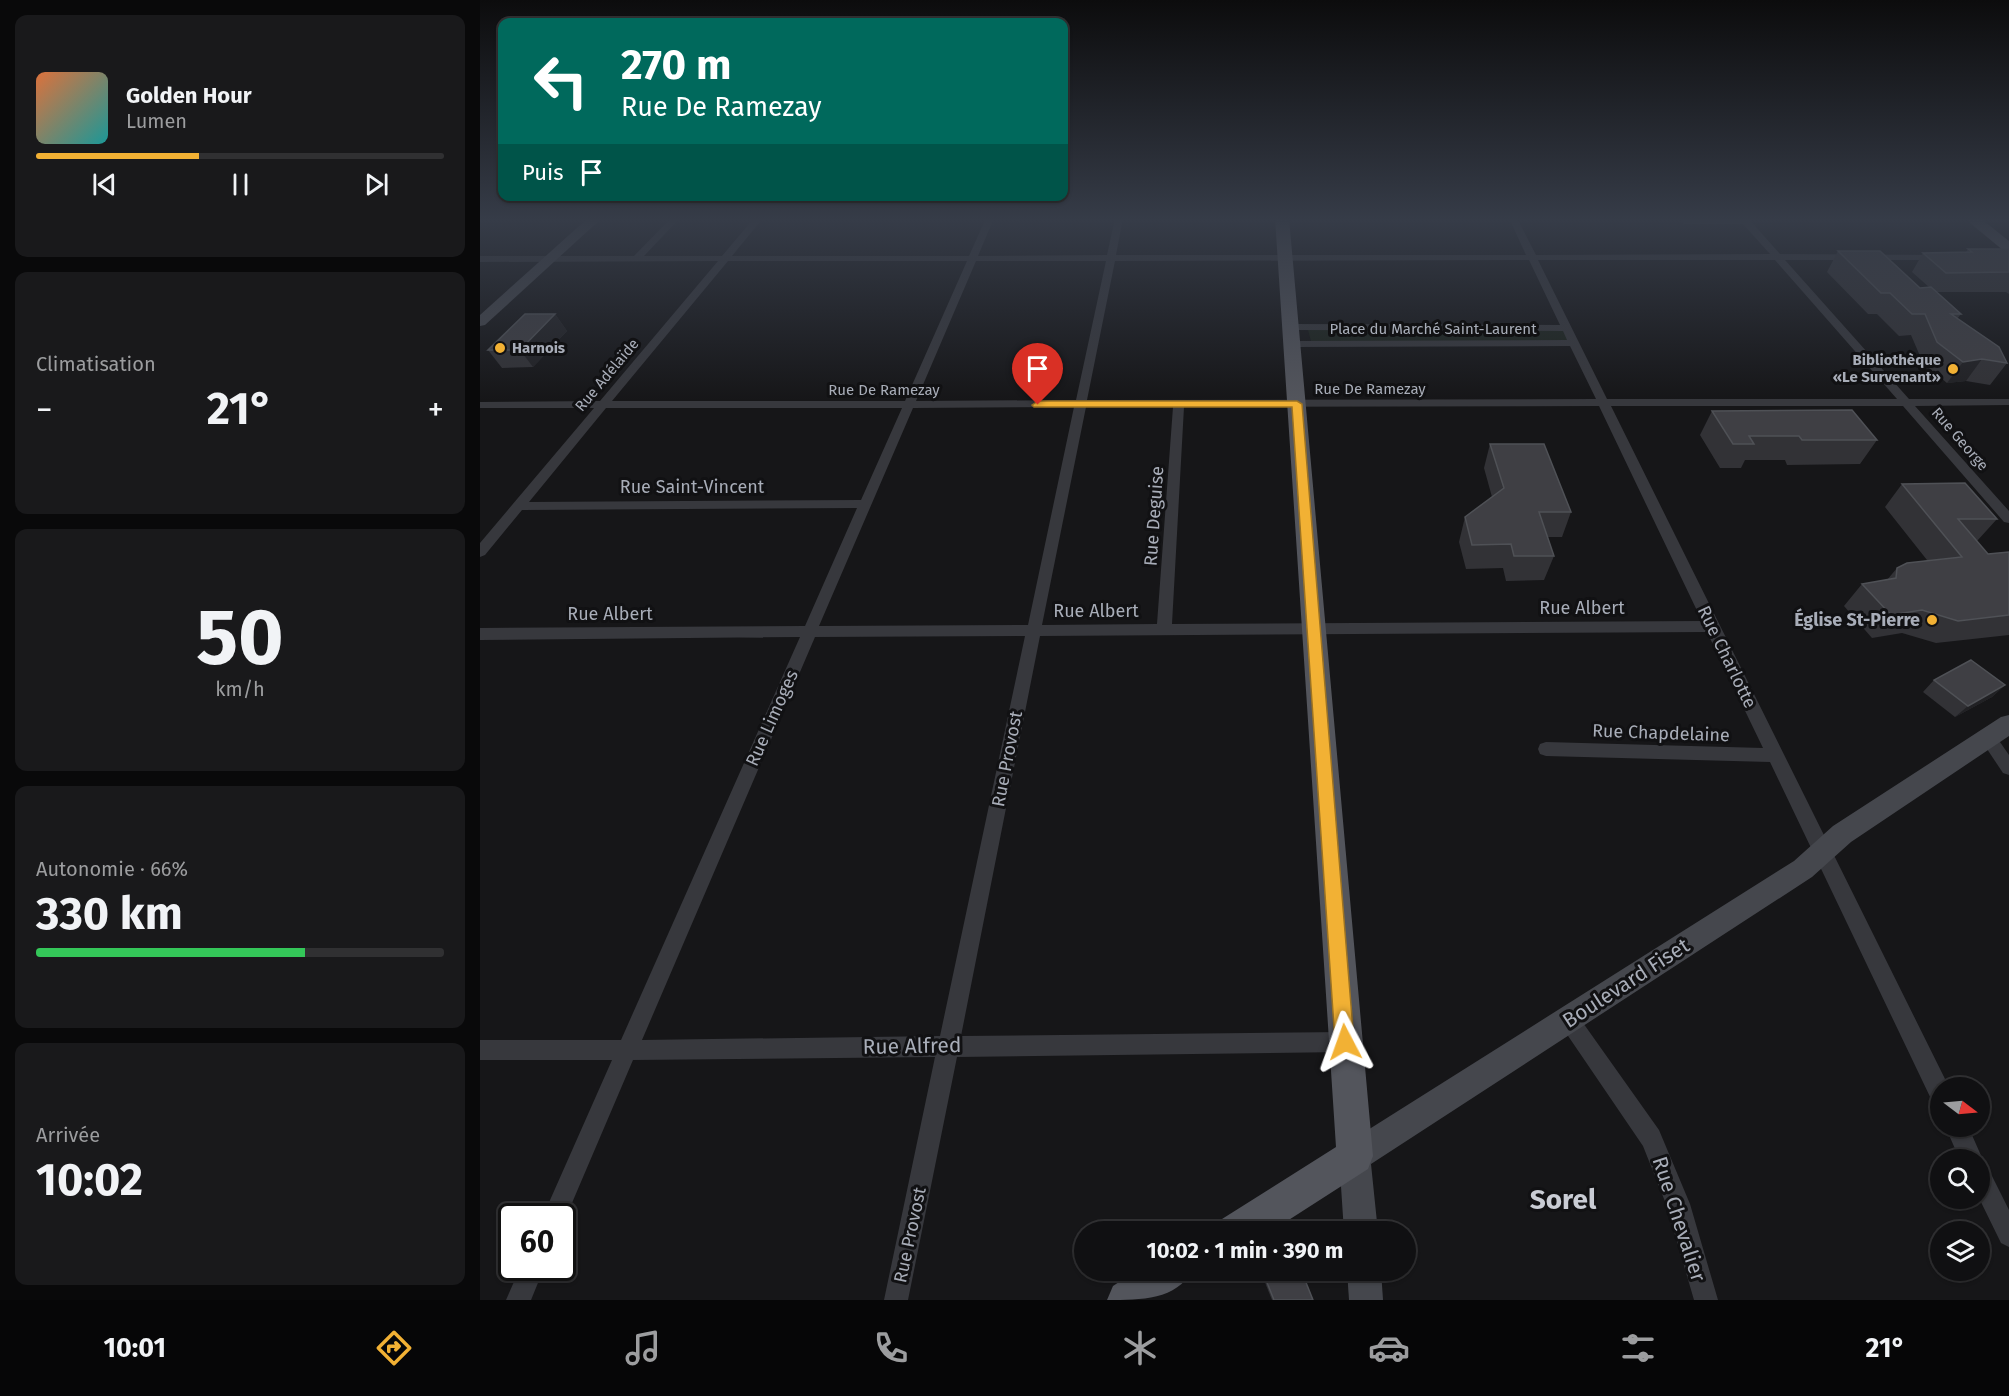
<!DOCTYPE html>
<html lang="fr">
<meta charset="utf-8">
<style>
body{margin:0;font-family:"Fira Sans",sans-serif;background:#19191b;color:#f1f3f6;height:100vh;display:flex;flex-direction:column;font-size:22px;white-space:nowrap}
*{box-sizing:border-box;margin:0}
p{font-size:20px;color:#9c9d9f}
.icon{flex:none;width:33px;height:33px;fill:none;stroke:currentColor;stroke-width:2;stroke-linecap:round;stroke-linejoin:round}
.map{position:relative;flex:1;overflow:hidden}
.sheet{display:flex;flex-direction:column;gap:15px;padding:15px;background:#09090a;width:480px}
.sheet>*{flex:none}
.banner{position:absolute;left:18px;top:18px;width:570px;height:183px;border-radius:12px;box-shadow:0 2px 4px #0004,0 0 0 2px #303032;background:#00695c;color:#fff;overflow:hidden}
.needle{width:39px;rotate:106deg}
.tools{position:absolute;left:1450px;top:1077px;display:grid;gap:12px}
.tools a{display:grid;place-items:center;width:60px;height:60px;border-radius:50%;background:#101012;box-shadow:0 2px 4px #0004,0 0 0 2px #303032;font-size:30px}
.speed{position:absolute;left:18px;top:1203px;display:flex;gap:12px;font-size:30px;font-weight:700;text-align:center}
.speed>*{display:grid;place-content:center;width:78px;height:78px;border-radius:50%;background:#101012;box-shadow:0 2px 4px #0004,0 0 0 2px #303032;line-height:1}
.speed .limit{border:3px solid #111;border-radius:9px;background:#fff;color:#111}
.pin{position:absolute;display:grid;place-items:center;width:51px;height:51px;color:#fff;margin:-62px -26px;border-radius:50% 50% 50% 0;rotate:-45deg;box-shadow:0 0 6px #0007}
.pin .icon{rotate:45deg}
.me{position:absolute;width:66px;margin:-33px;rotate:356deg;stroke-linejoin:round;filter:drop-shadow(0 0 4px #0008)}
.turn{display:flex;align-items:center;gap:21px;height:126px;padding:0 24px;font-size:27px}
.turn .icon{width:78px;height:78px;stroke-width:2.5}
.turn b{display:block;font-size:42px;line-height:51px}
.then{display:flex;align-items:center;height:57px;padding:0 24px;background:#0003;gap:12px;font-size:22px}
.big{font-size:45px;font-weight:700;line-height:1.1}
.sheet .tile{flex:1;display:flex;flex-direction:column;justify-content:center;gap:9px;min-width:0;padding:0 21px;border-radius:12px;background:#19191b}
.sheet .dial{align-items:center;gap:0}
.dial b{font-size:78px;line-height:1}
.song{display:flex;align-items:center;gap:18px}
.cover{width:72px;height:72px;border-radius:9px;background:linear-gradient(135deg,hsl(20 70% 55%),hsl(180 70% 35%))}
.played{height:6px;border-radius:3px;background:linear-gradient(90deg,#f2b134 40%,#303032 40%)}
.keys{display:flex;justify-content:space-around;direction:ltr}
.heat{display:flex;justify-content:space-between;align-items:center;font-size:33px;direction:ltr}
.charge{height:9px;border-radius:4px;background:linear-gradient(90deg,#34c759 66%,#303032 0)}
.trip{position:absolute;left:594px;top:1221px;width:342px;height:60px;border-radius:30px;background:#101012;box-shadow:0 2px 4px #0004,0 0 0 2px #303032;font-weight:700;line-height:60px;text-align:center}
.tab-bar{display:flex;height:96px;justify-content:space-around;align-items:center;background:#060607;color:#9c9d9f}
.tab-bar .icon{width:42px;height:42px}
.tab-bar .active{color:#f2b134}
.tab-bar b{font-size:27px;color:#f1f3f6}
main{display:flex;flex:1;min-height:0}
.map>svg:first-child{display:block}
</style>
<main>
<section class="sheet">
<div class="tile">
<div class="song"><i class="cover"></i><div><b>Golden Hour</b><p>Lumen</p></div></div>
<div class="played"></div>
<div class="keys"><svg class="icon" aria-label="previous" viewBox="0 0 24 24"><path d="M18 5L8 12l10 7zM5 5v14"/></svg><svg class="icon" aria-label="pause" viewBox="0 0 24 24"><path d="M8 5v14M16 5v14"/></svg><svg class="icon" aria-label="next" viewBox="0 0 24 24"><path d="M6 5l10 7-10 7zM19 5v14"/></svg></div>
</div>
<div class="tile"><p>Climatisation</p>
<div class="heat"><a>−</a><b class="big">21°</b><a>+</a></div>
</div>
<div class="tile dial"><b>50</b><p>km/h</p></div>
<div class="tile"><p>Autonomie · 66%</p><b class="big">330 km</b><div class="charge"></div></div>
<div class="tile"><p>Arrivée</p><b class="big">10:02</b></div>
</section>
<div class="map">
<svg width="1529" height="1300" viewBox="0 0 1529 1300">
<rect width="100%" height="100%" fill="#161618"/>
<path fill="#1c231d" d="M1089 325 1097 341H831L828 330Z"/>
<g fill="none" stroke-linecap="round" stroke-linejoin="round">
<g fill="#37383d" fill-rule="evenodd">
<path d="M191 218H200L164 256H242L274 218H283L252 256H489L506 218H514L498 256 627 255 635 218H643L636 255H1046L1029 218H1037L1056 255 1290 254 1263 224H1204L1200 221 1204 218H1268L1300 254 1464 255V259L1461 260H1305L1429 399H1529V405L1435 406 1529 511V523L1524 522 1423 406H1131L1469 1087 1461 1088V1106L1453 1103 1290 762 1066 756 1060 754 1058 749 1060 744 1066 742 1283 748 1227 632 560 636 481 1036 865 1032 872 1035 875 1042 872 1049 865 1052 477 1057 428 1300H404L455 1057 153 1060 83 1224 82 1216H63L132 1060H0V1040H141L320 637 0 640V628L325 626 377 508 42 510 5 555 0 557V543L114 408H0V402L120 401 238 261 0 262V256H154ZM1049 260 1080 325 811 324 806 327 811 330 1083 331 1087 340 813 341 808 344 813 347 1090 346 1116 399 607 400 635 261ZM1058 260H1295L1417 399H1127ZM248 261H487L425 401H132ZM496 261H626L596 400 436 401ZM1119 406 1222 621 692 624 704 407ZM594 407 548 625 339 626 433 408ZM606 407H693L677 624 562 625ZM126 408H422L381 500 49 502ZM545 636 460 1036 162 1040 335 637Z"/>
<path d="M1507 730 1513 732 1529 755V775L1523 773 1499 737 1501 732Z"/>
<path d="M1089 1010 1096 1013 1179 1130 1210 1204 1238 1300H1214L1186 1204 1163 1146 1082 1027 1079 1020 1082 1013Z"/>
<path d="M1465 1126H1488L1503 1160 1501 1165 1508 1168 1529 1210V1247L1521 1243 1499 1198 1500 1160H1480Z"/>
<path d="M40 1268H64L51 1300H26Z"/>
</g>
<g fill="#45474d" fill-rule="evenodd">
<path d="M108 218H122L5 325 0 326V315Z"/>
<path d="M1529 715V736L1371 842 1332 877 891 1164 898 1232H864L859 1156 864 1145 1314 861 1353 826 1521 717Z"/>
<path d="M867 1270H901L903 1300H869Z"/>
</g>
<g fill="#53555c" fill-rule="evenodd">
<path d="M795 218H809L893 1156 888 1169 790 1232H736L742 1219 856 1147Z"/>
<path d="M1484 218H1500L1529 241V252L1524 251Z"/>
<path d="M657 1270H712C697 1300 661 1300 627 1300L633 1286Z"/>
</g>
</g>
<g fill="#323236">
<path d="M1488 249H1529V294L1526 292H1456L1481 314 1477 319 1527 363 1510 385 1486 381 1467 383 1443 363 1431 335 1419 336 1397 314H1388L1347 272 1358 251 1440 288 1449 287 1432 272 1443 253 1486 252Z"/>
<path d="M75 314 87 331 53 367 22 368 8 350Z"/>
<path d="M1232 411 1397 440 1380 464 1307 465 1305 460H1265L1261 468H1240L1220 435Z"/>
<path d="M1010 444 1091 512 1082 537H1067L1074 556 1064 580 1026 581 1023 568 986 569 979 542 985 517 1012 497 1004 468Z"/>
<path d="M1422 484 1517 519 1497 541 1508 554 1529 552V635L1456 643 1422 633 1392 638 1364 606 1382 584 1407 580 1417 568 1447 560 1405 507Z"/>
<path d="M1454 680 1525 685 1512 697 1475 717 1443 692Z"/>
<path d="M780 1270H821L833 1300H792Z"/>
</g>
<g fill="#212124">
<path d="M75 314 87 331 53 367 40 350Z"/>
<path d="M1502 359 1486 381 1467 383 1483 362Z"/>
<path d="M1525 685 1512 697 1475 717 1488 706Z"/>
</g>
<g fill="#3f3f44" stroke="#4f5156" stroke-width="1.5">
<path d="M1488 249H1529V272L1466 273 1443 253 1492 252Z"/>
<path d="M1358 251H1400L1440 288 1451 287 1481 314H1471L1519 347 1527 363 1502 359 1483 362 1457 342 1445 314H1432L1410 293H1401Z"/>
<path d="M45 314H75L40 350H8Z"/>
<path d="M1372 410 1397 440H1322L1319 436H1269L1274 444H1253L1232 411Z"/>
<path d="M1010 444H1064L1091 512H1059L1074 556H1034L1031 544 992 545 985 517 1024 488Z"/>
<path d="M1485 483 1517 519H1478L1508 554 1529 552V615L1478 621 1442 610 1411 615 1382 584 1416 578 1417 568 1427 563 1482 557 1422 484Z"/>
<path d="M1491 660 1525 685 1488 706 1454 680Z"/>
<path d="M782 1270H821L833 1300H794Z"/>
</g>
<linearGradient id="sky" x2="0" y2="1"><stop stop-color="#0c0c0d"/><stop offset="0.55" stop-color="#363c48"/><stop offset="1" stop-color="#363c48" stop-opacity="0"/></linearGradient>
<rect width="1529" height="400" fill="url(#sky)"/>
<path fill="#f2b134" stroke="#9d7322" stroke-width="1.5" d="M558 401H817L822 404 874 1042 872 1049 865 1052 858 1049 855 1042 812 407H554L552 405Z"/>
<g fill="#f2b134" stroke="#111113" stroke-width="2">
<circle cx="20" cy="348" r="6"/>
<circle cx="1473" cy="369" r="6"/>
<circle cx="1452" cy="620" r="6"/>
</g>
<g text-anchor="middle" stroke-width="6" stroke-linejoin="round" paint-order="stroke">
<g font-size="15" fill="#a8adb8" stroke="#111113">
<text x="953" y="334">Place du Marché Saint-Laurent</text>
<text transform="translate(127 375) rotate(-50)" y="5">Rue Adélaïde</text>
<text x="890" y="394">Rue De Ramezay</text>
<text x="404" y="395">Rue De Ramezay</text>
<text transform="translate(1480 439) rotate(49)" y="5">Rue George</text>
</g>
<g font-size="15" font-weight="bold" fill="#a8adb8" stroke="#111113" text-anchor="start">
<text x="32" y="353">Harnois</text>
<text x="1461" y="365" text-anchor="end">Bibliothèque<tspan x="1461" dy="17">«Le Survenant»</tspan></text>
</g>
<g font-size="18" fill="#a8adb8" stroke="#111113">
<text x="212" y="493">Rue Saint-Vincent</text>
<text transform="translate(674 516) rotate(-86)" y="6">Rue Deguise</text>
<text x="1102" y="614">Rue Albert</text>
<text x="616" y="617">Rue Albert</text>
<text x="130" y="620">Rue Albert</text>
<text transform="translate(1247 657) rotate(64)" y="6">Rue Charlotte</text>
<text transform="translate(292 718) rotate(-66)" y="6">Rue Limoges</text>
<text transform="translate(1181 733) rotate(2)" y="6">Rue Chapdelaine</text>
<text transform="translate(527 759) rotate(-79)" y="6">Rue Provost</text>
<text transform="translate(430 1235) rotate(-78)" y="6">Rue Provost</text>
</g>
<g font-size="18" font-weight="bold" fill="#a8adb8" stroke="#111113" text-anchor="end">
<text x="1440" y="626">Église St-Pierre</text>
</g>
<g font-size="21" fill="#a8adb8" stroke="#111113">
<text transform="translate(1146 983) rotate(-33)" y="7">Boulevard Fiset</text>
<text transform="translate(432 1046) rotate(-1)" y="7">Rue Alfred</text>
<text transform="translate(1199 1219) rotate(72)" y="7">Rue Chevalier</text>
</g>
<g font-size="28" font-weight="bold" fill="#c9ccd4" stroke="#111113">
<text x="1083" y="1209">Sorel</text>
</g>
</g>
</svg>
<div class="tools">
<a><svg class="needle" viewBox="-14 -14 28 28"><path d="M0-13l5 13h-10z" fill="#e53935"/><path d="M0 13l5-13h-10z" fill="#9c9d9f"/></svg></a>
<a><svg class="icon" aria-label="search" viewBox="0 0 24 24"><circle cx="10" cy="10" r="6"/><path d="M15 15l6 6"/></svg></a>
<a><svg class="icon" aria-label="layers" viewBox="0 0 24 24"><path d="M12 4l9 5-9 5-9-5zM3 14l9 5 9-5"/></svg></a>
</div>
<div class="speed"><div class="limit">60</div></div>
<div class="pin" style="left:558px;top:405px;background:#d93025"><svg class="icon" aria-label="arrive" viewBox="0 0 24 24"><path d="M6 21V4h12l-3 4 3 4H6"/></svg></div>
<svg class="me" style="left:865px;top:1042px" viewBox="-20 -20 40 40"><path d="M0-17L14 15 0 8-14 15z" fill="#f2b134" stroke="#fff" stroke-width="4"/></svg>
<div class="trip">10:02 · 1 min · 390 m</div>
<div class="banner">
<div class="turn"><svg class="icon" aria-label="left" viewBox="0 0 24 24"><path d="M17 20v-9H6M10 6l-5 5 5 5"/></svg><div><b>270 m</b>Rue De Ramezay</div></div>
<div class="then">Puis<svg class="icon" aria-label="arrive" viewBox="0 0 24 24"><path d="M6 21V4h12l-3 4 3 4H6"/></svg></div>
</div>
</div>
</main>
<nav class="tab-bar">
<b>10:01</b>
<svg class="icon active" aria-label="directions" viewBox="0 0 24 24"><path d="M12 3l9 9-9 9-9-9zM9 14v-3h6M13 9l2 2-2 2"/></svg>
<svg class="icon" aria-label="music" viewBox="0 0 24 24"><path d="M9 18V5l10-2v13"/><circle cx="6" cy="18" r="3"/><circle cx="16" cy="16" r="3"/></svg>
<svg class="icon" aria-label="phone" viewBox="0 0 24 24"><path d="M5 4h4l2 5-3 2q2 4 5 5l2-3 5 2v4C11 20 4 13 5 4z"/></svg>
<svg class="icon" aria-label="climate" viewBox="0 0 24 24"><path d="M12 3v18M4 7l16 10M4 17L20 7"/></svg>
<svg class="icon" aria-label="car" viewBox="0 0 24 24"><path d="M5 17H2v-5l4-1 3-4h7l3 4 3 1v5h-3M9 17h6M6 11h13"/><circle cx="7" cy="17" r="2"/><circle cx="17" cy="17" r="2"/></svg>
<svg class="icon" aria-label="filters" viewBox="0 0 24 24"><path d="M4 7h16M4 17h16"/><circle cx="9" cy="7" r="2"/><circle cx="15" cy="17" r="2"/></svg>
<b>21°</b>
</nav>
